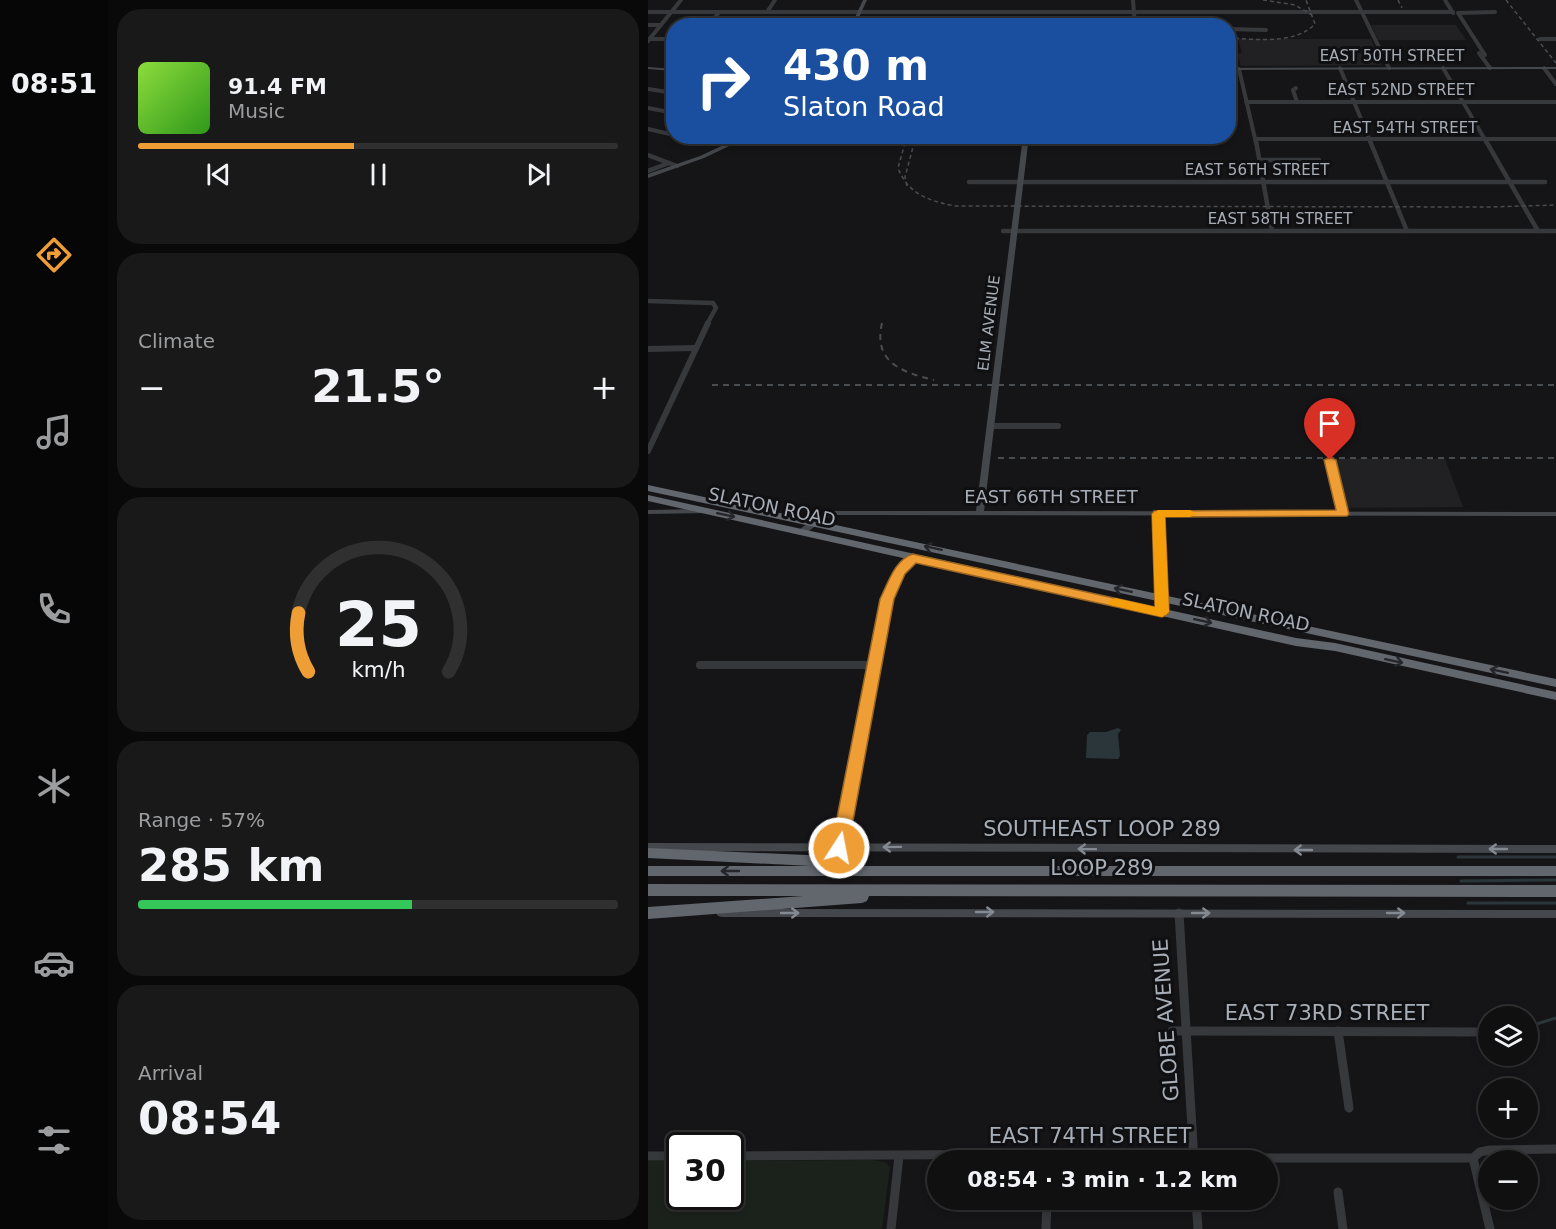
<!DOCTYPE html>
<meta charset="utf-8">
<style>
body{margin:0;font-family:"DejaVu Sans",sans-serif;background:#19191a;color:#f1f3f6;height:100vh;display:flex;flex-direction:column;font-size:22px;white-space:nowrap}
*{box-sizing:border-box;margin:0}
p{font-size:20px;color:#9c9d9f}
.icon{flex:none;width:33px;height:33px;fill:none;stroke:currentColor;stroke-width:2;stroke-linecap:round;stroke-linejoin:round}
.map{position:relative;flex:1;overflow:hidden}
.side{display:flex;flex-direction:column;gap:9px;padding:9px;background:#090909;width:540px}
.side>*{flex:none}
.guide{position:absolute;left:18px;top:18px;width:570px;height:126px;border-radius:24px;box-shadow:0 3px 9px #0003,0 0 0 2px #303031;background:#1a4fa0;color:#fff;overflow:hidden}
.tools{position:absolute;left:830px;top:1006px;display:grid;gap:12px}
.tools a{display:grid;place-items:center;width:60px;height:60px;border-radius:50%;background:#101011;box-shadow:0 3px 9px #0003,0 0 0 2px #303031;font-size:30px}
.speed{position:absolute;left:18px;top:1132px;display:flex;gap:12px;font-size:30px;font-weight:700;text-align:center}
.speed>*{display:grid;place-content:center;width:78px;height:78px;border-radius:50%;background:#101011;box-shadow:0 3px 9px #0003,0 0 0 2px #303031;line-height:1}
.speed .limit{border:3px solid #111;border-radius:9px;background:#fff;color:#111}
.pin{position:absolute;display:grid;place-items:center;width:51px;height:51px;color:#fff;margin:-62px -26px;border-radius:50% 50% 50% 0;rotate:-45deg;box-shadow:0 0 6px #0007}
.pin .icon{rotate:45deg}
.me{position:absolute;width:66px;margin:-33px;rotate:11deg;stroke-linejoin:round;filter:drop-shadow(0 0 4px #0008)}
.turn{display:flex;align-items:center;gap:21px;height:126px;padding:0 18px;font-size:27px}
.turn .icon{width:78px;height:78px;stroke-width:2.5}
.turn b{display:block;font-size:42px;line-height:51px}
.big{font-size:45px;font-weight:600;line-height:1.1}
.side .tile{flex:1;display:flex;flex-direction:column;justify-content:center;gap:9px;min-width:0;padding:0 21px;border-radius:24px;background:#19191a}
.side .dial{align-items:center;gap:0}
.dial svg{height:156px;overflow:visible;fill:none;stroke:#303031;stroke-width:7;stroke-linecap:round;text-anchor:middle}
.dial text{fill:#f1f3f6;stroke:none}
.song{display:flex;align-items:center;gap:18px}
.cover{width:72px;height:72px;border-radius:9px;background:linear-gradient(135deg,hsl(90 70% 55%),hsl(110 70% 35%))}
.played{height:6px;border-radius:3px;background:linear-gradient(90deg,#ef9d35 45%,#303031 45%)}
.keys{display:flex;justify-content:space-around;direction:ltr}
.heat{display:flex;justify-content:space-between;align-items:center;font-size:33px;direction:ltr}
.charge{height:9px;border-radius:4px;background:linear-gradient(90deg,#34c759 57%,#303031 0)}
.trip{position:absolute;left:279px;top:1150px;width:351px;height:60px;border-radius:30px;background:#101011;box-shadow:0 3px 9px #0003,0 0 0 2px #303031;font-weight:600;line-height:60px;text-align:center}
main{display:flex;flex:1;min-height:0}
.dock{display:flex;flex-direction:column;width:108px;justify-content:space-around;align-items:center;background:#060607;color:#9c9d9f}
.dock .icon{width:42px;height:42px}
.dock .selected{color:#ef9d35}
.dock b{font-size:27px;color:#f1f3f6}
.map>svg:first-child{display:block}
</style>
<main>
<nav class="dock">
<b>08:51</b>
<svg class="icon selected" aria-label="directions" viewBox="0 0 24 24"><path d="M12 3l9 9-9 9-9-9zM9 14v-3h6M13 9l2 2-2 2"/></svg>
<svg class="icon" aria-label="music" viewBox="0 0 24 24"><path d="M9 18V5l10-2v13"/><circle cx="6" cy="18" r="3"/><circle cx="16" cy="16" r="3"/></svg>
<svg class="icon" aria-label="phone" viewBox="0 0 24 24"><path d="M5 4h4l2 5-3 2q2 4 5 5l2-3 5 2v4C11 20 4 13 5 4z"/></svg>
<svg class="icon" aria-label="climate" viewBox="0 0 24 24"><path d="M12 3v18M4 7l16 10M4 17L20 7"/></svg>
<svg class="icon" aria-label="car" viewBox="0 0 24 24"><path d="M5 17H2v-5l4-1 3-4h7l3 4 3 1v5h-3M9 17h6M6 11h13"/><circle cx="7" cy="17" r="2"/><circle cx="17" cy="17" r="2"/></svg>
<svg class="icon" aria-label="filters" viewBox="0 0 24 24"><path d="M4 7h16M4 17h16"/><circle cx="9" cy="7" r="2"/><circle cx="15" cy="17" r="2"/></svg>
</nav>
<section class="side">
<div class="tile">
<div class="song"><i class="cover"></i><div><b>91.4 FM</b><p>Music</p></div></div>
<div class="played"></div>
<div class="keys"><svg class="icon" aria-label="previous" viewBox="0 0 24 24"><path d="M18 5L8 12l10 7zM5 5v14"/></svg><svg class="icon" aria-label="pause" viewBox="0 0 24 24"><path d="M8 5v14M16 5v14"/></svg><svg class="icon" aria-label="next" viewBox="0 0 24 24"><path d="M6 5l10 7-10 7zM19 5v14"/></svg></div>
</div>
<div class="tile"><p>Climate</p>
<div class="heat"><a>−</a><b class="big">21.5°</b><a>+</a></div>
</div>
<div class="tile dial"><svg viewBox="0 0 100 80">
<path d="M14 69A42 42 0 1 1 86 69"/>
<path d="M14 69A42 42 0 0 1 9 39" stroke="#ef9d35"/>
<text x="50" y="56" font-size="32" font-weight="700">25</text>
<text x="50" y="72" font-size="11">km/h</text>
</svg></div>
<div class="tile"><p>Range · 57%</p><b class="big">285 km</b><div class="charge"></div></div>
<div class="tile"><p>Arrival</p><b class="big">08:54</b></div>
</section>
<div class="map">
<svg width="908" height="1229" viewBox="0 0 908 1229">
<rect width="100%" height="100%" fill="#151517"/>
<g fill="#212124">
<path d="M723 25H808L818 40H730Z"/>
<path d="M590 39H723L734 65 593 66 589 54 594 53Z"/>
<path d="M687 459H797L815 507 700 508Z"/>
</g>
<path fill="#1b221c" d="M224 1160 237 1162 242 1167 234 1229H0V1161H31L32 1197H82L83 1161Z"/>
<path fill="#2b363b" d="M470 728 473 730 470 734 472 756 470 759 438 758 439 735 442 732H458Z"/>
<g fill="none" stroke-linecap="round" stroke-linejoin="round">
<g stroke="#2b363b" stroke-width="3">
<path d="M810 857H908"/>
<path d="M813 881 908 880"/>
<path d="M820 903H908"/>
<path d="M879 1027 908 1018"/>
</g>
<g stroke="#36383c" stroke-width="4">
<path d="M485 0 487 26"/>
<path d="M708 0 741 68"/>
<path d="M797 0 805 13"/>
<path d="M0 12H805"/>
<path d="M119 12 127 0"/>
<path d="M0 25H13"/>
<path d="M61 26 71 12"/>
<path d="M580 29 618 30"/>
<path d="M1 39H26"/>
<path d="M892 39H908"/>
<path d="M0 41 33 0"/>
<path d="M831 53 842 68"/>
<path d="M837 55 810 13 847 12"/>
<path d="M692 68 723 143"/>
<path d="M795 68 839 143"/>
<path d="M896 68 908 84"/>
<path d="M591 69 608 143"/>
<path d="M648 88 645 90 649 102"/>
<path d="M0 89 26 93"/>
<path d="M598 102H908"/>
<path d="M0 108 26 113"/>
<path d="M0 129 26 135"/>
<path d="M34 136 61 143"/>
<path d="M607 139H908"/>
</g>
<g stroke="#36383c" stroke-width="4.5">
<path d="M55 141 61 143"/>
<path d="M608 141 624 231"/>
<path d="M722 141 759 231"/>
<path d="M838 141 890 231"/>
<path d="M0 155 29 166"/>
<path d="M612 160H671"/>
<path d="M0 171 21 163"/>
<path d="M321 182H897"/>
<path d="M355 231H908"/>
<path d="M0 301 65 303 68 308 59 324"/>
</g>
<g stroke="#36383c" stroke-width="6">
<path d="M0 349 47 348"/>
<path d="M343 426H410"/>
<path d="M0 451 60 323"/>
<path d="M682 460 695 514"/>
<path d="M510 514 512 556"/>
</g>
<g stroke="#36383c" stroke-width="8">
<path d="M512 555 514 612"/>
<path d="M52 665H226"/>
<path d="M191 847 239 599 249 577 265 558"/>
</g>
<g stroke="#36383c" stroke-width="9">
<path d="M531 913 546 1161"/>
<path d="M524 1031 834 1032"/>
<path d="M690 1031 701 1108"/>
<path d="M0 1156H32"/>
<path d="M82 1156 545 1153 587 1158H825L832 1152 842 1150 908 1149"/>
<path d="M825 1158 842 1229"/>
<path d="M690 1192 695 1229"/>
<path d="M548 1200 550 1229"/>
<path d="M243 1229 251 1156"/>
<path d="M398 1229 399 1200"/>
</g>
<g fill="#44474c" fill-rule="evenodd">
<path d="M215 0H219L207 26H203Z"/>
<path d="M0 67 26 69V71L0 69Z"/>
<path d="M908 67V69L580 70V68Z"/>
<path d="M95 136H102L56 158 0 178V174L52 156Z"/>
<path d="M375 136H381L336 511 908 512V516L188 515 177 519 158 533H152L151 531 152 529 171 515 187 511H328Z"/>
<path d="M55 509 59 511 58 513 0 514V510Z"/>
<path d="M0 843 908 845V853L0 851Z"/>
<path d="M74 909 908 910V918L74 917 70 916 68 913 70 910Z"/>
</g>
<g fill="#62666d" fill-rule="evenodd">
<path d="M0 485 908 679V687L0 491Z"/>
<path d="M0 495 648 638 687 643 908 692V700L687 651 648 646 0 501Z"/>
<path d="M0 848 203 857 208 858 210 862 208 866H908V876H0V866H163L0 858Z"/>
<path d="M0 884 908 885V897L221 896 219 901 214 903 0 919V907L155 896H0Z"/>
</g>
<g stroke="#494c51" stroke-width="1.5" stroke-dasharray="4 3" stroke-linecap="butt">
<path d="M615 0 647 5 664 15"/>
<path d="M750 0 754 8"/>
<path d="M858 0 908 63"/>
<path d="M580 38C607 39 647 45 667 24L658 0"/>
<path d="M259 136 250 168C260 194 281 201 307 206L840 207 908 205"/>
<path d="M259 186 257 177 268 136"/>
</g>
<g stroke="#494c51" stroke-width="2" stroke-dasharray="6 5" stroke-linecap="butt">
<path d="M234 323C225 362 253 372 286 380"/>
<path d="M64 385H908"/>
<path d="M350 458H908"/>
</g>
</g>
<defs><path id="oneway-shaft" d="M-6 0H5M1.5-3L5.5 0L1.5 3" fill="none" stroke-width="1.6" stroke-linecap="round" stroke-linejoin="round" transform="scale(1.5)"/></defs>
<g stroke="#242629">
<use href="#oneway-shaft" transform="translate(78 515) rotate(12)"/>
<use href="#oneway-shaft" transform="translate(285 548) rotate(-168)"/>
<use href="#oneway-shaft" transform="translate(475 590) rotate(-168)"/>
<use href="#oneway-shaft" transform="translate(555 621) rotate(12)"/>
<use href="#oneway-shaft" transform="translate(746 661) rotate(12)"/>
<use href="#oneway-shaft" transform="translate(851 671) rotate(-168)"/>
<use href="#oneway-shaft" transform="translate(82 871) rotate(180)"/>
</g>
<g stroke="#848a92">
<use href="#oneway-shaft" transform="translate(244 847) rotate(179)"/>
<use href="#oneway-shaft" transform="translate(439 849) rotate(-179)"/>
<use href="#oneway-shaft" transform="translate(850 849) rotate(180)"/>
<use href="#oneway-shaft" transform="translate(655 850) rotate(180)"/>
<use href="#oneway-shaft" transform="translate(337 912)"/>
<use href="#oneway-shaft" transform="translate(142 913)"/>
<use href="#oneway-shaft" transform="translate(553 913)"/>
<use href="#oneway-shaft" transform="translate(748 913)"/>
</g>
<path fill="#ef9d35" stroke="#9b6622" stroke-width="1.5" d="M682 457 688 460 701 514 699 516 517 517 521 612 519 615 514 617 268 563 257 574 246 599 200 848 197 852H186L183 848 232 599C240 583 247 559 265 554L507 607 504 514 506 511 688 510 676 460Z"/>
<path fill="#f59e0b" d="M510 510H542L549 514 542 517H517L521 612 514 617 462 605 460 602 467 598 507 607 504 514Z"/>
<g text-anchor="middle" stroke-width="6" stroke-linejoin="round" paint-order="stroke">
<g font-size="15" fill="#a7aeb7" stroke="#101012">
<text x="744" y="61">EAST 50TH STREET</text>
<text x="753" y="95">EAST 52ND STREET</text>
<text x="757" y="133">EAST 54TH STREET</text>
<text x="609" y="175">EAST 56TH STREET</text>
<text x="632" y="224">EAST 58TH STREET</text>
<text transform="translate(341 323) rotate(-83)" y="5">ELM AVENUE</text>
</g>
<g font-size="18" fill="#a7aeb7" stroke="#101012">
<text x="403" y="503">EAST 66TH STREET</text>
<text transform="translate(124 507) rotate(12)" y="6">SLATON ROAD</text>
<text transform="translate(598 612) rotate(12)" y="6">SLATON ROAD</text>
</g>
<g font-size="21" fill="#a7aeb7" stroke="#101012">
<text x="454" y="836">SOUTHEAST LOOP 289</text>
<text x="454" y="875">LOOP 289</text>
<text x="679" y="1020">EAST 73RD STREET</text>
<text transform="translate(518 1020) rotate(-94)" y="7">GLOBE AVENUE</text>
<text x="442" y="1143">EAST 74TH STREET</text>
</g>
</g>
</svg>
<div class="tools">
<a><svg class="icon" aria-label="layers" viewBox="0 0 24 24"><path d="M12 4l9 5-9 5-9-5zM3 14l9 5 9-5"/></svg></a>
<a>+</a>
<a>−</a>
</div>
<div class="speed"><div class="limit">30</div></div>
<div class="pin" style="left:682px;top:460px;background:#d93025"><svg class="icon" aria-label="arrive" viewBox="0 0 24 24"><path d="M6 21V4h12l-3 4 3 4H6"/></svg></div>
<svg class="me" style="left:191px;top:848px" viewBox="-20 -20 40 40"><circle r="17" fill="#ef9d35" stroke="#fff" stroke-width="3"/><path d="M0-11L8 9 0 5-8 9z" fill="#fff"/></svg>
<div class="trip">08:54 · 3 min · 1.2 km</div>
<div class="guide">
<div class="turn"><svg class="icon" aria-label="right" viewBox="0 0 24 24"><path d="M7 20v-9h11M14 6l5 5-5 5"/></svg><div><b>430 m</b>Slaton Road</div></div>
</div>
</div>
</main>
